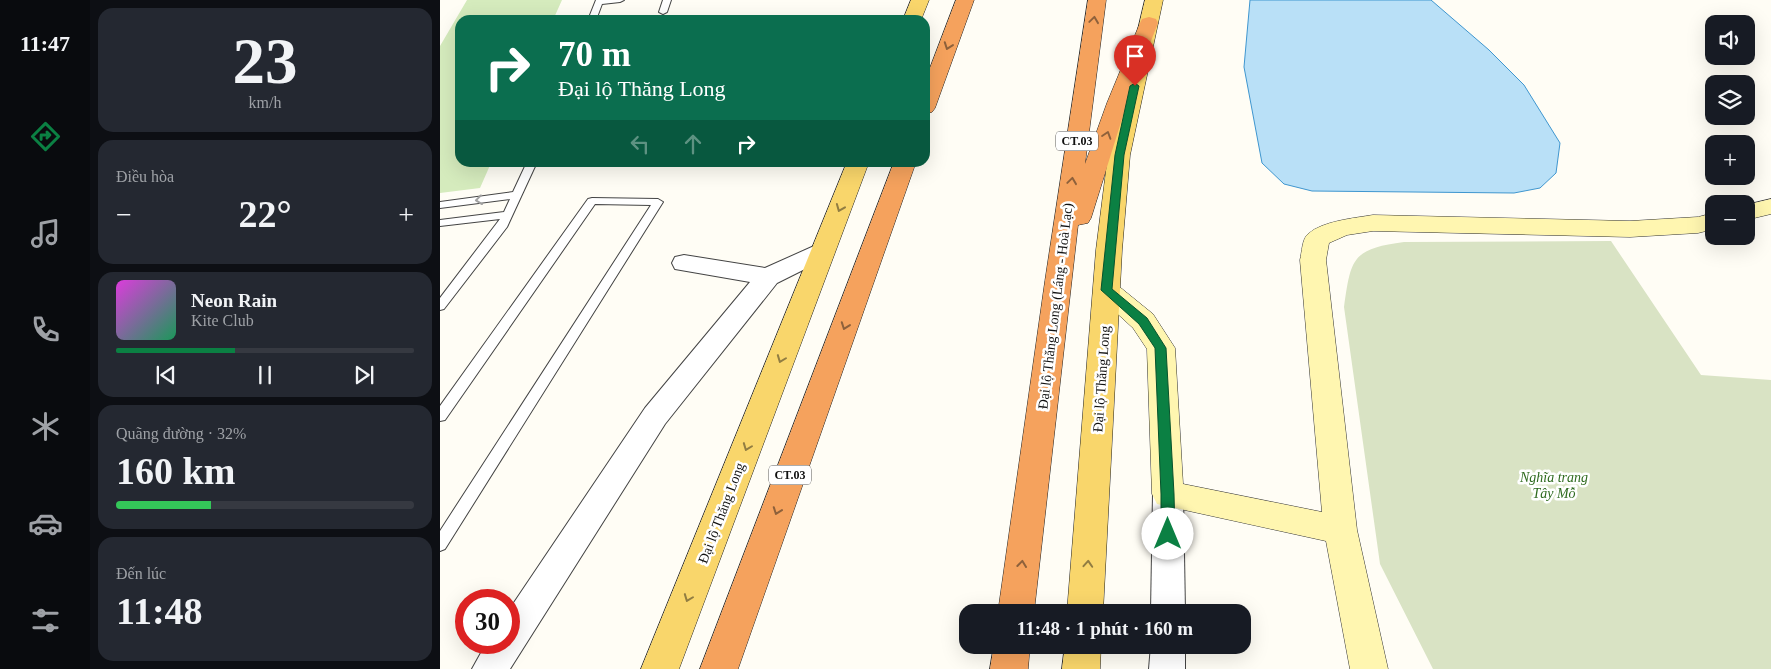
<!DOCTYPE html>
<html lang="vi">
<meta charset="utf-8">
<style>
body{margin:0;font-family:"Times New Roman",serif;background:#242831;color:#f1f3f6;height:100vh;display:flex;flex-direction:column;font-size:19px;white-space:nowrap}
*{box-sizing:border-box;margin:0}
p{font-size:16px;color:#9ea1a6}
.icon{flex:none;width:28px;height:28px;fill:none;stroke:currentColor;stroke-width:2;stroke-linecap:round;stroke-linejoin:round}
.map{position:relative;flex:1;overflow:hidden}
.details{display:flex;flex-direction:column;gap:8px;padding:8px;background:#0d0f14;width:350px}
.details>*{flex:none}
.banner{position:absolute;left:15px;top:15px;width:475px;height:152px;border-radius:15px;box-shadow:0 5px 20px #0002;background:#0b6e4f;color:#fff;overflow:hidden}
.controls{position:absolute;left:1265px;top:15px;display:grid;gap:10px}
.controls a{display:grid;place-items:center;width:50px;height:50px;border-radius:10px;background:#171b24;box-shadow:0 5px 20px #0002;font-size:25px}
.speed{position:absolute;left:15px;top:589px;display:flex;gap:10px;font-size:25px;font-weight:700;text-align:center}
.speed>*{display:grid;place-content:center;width:65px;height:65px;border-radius:50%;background:#171b24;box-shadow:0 5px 20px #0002;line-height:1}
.speed .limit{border:8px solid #d22;background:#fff;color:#111}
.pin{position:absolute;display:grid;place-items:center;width:42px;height:42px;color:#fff;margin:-51px -21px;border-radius:50% 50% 50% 0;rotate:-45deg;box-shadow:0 0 5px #0007}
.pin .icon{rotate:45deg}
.me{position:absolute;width:55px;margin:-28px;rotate:0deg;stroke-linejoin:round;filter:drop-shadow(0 0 4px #0008)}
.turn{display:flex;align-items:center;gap:18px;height:105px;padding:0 20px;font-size:22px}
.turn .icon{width:65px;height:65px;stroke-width:2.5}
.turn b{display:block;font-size:35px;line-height:42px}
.lanes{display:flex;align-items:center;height:48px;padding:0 20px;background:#0003;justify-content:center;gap:25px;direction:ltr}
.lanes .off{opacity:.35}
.big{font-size:38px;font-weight:800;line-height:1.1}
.details .widget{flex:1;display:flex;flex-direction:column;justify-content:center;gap:8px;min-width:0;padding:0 18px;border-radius:15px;background:#242831}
.details .dial{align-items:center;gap:0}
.dial b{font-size:65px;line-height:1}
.song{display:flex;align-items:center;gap:15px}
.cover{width:60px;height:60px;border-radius:8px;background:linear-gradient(135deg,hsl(300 70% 55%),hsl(150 70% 35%))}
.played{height:5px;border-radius:2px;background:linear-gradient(90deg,#0b8043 40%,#363941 40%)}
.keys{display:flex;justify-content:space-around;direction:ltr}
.heat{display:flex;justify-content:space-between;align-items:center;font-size:28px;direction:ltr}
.charge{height:8px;border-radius:4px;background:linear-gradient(90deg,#34c759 32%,#363941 0)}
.trip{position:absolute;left:519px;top:604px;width:292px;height:50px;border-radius:15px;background:#171b24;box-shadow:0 5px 20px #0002;font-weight:800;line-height:50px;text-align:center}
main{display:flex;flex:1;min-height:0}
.tab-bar{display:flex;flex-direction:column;width:90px;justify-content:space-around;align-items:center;background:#090b0e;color:#9ea1a6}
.tab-bar .icon{width:35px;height:35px}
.tab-bar .on{color:#0b8043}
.tab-bar b{font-size:22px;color:#f1f3f6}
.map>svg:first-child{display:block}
</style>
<main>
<nav class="tab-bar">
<b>11:47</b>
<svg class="icon on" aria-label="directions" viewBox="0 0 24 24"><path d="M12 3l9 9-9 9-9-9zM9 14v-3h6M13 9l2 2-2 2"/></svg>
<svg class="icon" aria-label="music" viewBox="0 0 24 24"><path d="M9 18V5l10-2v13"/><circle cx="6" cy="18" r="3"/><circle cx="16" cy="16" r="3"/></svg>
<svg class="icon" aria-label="phone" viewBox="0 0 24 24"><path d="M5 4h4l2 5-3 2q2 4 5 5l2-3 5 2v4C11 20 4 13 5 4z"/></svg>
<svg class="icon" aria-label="climate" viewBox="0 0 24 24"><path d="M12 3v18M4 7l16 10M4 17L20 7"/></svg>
<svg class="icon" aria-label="car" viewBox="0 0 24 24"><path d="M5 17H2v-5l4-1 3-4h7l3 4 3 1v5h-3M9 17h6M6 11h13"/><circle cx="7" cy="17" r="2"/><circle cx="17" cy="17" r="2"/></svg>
<svg class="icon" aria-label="filters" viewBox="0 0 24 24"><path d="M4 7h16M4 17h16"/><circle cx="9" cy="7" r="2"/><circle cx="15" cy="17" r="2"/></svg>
</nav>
<section class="details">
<div class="widget dial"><b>23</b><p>km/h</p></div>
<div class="widget"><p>Điều hòa</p>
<div class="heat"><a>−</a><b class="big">22°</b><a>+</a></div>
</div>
<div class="widget">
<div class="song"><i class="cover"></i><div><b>Neon Rain</b><p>Kite Club</p></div></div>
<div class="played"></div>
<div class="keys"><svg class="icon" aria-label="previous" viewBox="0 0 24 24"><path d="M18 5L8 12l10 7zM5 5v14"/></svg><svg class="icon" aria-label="pause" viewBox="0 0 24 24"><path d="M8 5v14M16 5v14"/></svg><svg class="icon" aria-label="next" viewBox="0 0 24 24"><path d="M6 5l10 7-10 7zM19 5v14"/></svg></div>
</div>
<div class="widget"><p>Quãng đường · 32%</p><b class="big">160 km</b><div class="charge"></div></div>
<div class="widget"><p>Đến lúc</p><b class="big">11:48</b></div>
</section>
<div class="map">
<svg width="1331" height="669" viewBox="0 0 1331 669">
<rect width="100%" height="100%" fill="#fffdf5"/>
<path fill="#d5ebbd" d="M27 0H122L113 20H20V162L51 163 40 188 0 193V46Z"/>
<path fill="#d9e3c4" d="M1171 241 1261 375 1331 380V669H993L940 564 904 307C911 258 912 249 964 242Z"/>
<path fill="#b9e0f7" stroke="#3f96cf" d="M810 0H991L1049 50 1084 85 1120 143 1116 173 1100 188 1074 193 872 191 844 184 822 163 804 67Z"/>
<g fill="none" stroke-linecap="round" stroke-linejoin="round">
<g stroke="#444" stroke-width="2">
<g id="lane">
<path d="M156 0H184L180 2 162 4 156 20H148Z"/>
<path d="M223 0H231L227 12 223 14 219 12Z"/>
<path d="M87 162H97L67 227 4 309 0 310V298L60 219 0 226V220L64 212 70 199 0 208V202L73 192Z"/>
<path d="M152 198 218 199 223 202 5 549 0 551V531L211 205 155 204 5 420 0 421V406L148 199Z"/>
</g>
</g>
<g stroke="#444" stroke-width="2">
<g id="street">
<path d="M383 242 391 244 395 250 391 256 337 283 225 424 70 669H32L47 642H69V610L205 408 310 282 235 269 232 263 235 257 244 255 325 268Z"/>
<path d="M728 481 739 485 743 494 745 612H711L713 494 717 485Z"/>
<path d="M711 645H745V669H709Z"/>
</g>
</g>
<g stroke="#333" stroke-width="1">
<g id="secondary">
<path d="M1331 199V214L1306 220V205Z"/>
<path d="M1274 213V229L1258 233 1190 237 933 231 907 235 889 243 886 260 917 530 948 669H910L886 541 717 504 712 494 707 349 693 328 658 296 654 290 658 284 667 281 676 284 713 314 735 348 743 484 882 512 860 260C862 252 862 239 868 234 882 221 915 218 933 215L1190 221 1258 217Z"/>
</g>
</g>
<g stroke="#222" stroke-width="1">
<g id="primary">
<path d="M471 0H489L481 20H463Z"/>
<path d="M705 0H723L690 155 682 250 663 612H627L656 250 668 155Z"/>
<path d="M407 162H429L239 669H201Z"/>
<path d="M625 645H661L660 669H622Z"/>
</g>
</g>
<g stroke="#222" stroke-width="1">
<g id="highway">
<path d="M516 0H534L495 108 492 112 485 114V81Z"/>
<path d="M648 0H666L645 164 667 103 700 23 702 19 709 17 716 19 718 23 687 103 651 218 648 223 638 225 594 612H558L605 281Z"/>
<path d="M454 162H476L298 669H260Z"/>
<path d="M554 645H590L588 669H550Z"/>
</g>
</g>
<use href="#lane" fill="#fff" fill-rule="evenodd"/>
<use href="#street" fill="#fff" fill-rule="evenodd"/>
<use href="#secondary" fill="#fff6b0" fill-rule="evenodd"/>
<use href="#primary" fill="#f9d66b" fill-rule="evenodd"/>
<use href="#highway" fill="#f5a25d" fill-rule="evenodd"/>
</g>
<defs><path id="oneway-chevron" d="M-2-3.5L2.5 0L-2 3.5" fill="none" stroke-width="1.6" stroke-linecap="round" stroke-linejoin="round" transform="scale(1.25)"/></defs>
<g stroke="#8e613b">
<use href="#oneway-chevron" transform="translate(654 20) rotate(-82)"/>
<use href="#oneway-chevron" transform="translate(508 46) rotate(110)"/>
<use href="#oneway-chevron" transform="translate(667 135) rotate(-72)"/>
<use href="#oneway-chevron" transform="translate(632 181) rotate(-82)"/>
<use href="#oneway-chevron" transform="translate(405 326) rotate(110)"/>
<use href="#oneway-chevron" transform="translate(337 511) rotate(110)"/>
<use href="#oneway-chevron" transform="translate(582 564) rotate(-83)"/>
</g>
<use stroke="#a0a0a0" href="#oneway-chevron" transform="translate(39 200) rotate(173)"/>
<g stroke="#917d42">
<use href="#oneway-chevron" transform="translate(400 208) rotate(112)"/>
<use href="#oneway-chevron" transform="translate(341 359) rotate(111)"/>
<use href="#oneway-chevron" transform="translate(307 447) rotate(111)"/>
<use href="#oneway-chevron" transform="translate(648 564) rotate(-86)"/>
<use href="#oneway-chevron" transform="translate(248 598) rotate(111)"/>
</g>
<path fill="#0b8043" stroke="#07532c" d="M695 83 699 86 684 155 672 289 707 318 726 348 734 494 735 534 733 538 728 540 723 538 721 534V494L715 348 699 324 661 290 675 155 690 86Z"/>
<g text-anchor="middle" stroke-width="5" stroke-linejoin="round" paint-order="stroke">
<g fill="#fff" stroke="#585858" stroke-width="1">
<rect x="616" y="131.5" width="42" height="19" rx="4"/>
<rect x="329" y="465.5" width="42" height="19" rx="4"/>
</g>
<g font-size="12" font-weight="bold" fill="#111">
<text x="637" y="145">CT.03</text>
<text x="350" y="479">CT.03</text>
</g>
<g font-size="14" fill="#111" stroke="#fff">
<text transform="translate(615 306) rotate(-83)" y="5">Đại lộ Thăng Long (Láng - Hoà Lạc)</text>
<text transform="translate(661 379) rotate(-86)" y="5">Đại lộ Thăng Long</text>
<text transform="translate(281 513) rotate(-69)" y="5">Đại lộ Thăng Long</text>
</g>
<g font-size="14" font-style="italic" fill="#2f6b1f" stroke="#fff">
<text x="1114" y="482">Nghĩa trang<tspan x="1114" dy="16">Tây Mỗ</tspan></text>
</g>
</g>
</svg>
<div class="controls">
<a><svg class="icon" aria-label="sound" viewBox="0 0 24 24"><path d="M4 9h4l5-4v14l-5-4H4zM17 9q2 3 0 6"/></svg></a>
<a><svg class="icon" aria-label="layers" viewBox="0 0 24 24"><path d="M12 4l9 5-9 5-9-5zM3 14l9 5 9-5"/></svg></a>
<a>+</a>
<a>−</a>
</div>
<div class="speed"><div class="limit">30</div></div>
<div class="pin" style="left:695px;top:86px;background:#d93025"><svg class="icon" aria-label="arrive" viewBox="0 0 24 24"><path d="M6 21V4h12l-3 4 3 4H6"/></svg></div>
<svg class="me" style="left:728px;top:534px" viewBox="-20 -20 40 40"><circle r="19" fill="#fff"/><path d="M0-13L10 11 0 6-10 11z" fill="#0b8043"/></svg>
<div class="trip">11:48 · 1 phút · 160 m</div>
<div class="banner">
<div class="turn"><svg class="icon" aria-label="right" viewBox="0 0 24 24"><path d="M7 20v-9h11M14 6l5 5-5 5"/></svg><div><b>70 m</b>Đại lộ Thăng Long</div></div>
<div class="lanes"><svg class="icon off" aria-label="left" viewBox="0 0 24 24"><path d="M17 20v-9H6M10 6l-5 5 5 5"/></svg><svg class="icon off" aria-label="ahead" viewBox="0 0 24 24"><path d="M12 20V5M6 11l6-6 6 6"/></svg><svg class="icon" aria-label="right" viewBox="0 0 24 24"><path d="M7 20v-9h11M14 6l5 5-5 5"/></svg></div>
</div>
</div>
</main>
